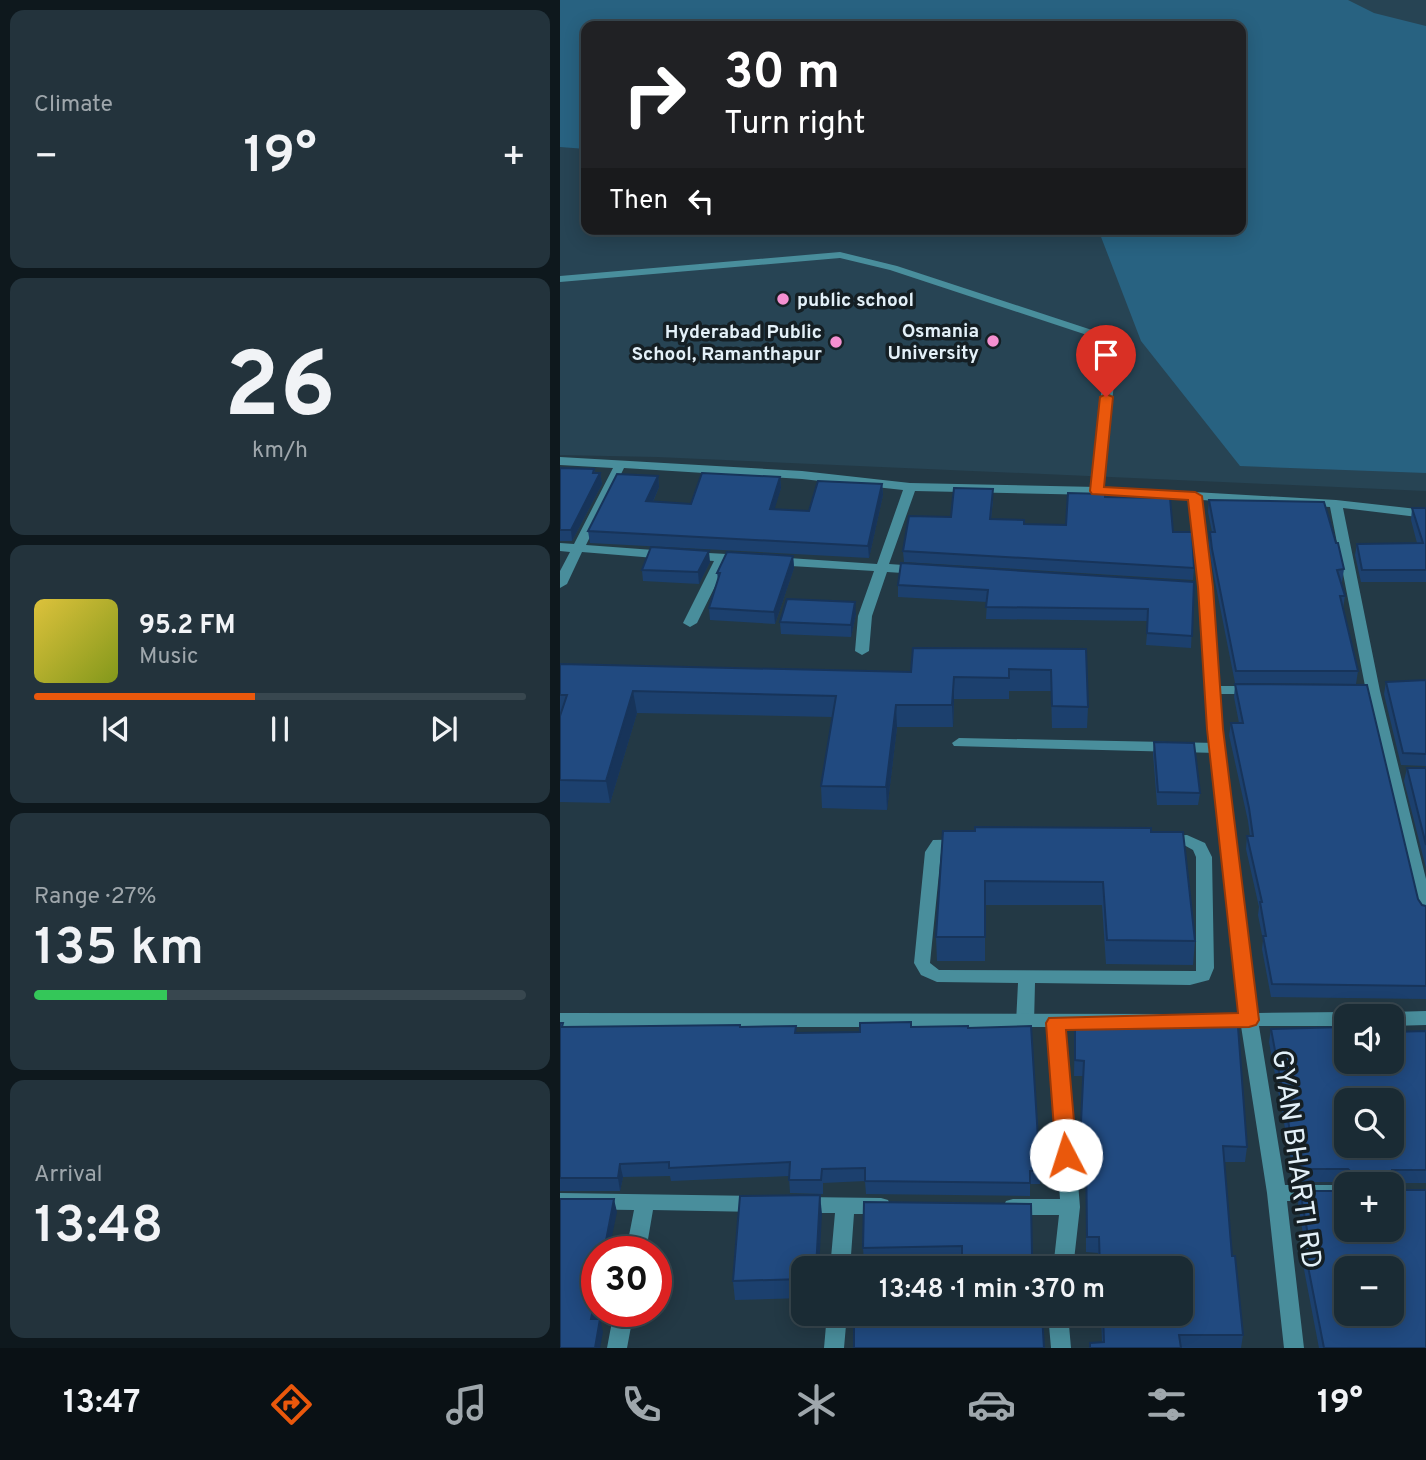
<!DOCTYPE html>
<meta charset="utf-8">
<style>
body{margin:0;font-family:Overpass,sans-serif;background:#23333c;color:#f1f3f6;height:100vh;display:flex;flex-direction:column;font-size:26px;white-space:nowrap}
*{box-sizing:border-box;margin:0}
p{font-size:23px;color:#9fa7ac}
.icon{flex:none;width:38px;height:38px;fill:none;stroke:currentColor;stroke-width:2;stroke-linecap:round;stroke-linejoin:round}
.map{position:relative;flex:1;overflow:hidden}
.drawer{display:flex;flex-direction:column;gap:10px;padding:10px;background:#0e181d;width:560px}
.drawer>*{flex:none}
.top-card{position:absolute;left:21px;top:21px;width:665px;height:214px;border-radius:14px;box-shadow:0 4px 18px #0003,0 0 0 2px #38474f;background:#202124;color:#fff;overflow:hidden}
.controls{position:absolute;left:774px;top:1004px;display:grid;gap:14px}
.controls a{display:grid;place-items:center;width:70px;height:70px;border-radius:14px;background:#1a2b34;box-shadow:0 4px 18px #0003,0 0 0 2px #38474f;font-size:35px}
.speed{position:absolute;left:21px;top:1236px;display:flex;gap:14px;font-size:35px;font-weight:700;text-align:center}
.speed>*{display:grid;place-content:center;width:91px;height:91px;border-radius:50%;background:#1a2b34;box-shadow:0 4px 18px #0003,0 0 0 2px #38474f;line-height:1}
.speed .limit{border:10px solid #d22;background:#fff;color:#111}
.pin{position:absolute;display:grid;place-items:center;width:60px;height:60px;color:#fff;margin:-72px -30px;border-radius:50% 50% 50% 0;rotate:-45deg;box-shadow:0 0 7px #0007}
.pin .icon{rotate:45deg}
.me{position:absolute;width:77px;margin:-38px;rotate:355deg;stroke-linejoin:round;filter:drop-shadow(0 0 5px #0008)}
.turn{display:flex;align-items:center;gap:24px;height:147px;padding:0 28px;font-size:32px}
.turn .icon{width:91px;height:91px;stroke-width:2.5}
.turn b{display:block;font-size:49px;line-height:60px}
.then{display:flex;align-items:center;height:66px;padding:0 28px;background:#0003;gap:14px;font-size:26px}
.big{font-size:52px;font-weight:600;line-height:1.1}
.drawer .card{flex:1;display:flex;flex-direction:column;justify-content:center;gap:10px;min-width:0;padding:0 24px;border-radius:14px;background:#23333c}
.drawer .dial{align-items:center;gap:0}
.dial b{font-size:91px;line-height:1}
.song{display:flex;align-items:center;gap:21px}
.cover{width:84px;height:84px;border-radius:10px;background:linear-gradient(135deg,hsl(50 70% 55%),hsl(70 70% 35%))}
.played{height:7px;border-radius:4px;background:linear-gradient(90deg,#ea580c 45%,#38474f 45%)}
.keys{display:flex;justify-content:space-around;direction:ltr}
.heat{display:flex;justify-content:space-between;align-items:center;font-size:38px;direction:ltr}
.charge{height:10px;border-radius:5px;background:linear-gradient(90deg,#34c759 27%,#38474f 0)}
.trip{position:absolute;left:231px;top:1256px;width:402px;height:70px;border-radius:14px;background:#1a2b34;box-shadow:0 4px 18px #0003,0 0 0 2px #38474f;font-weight:600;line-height:70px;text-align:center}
.tabs{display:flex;height:112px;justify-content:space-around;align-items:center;background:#0a1115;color:#9fa7ac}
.tabs .icon{width:49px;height:49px}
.tabs .selected{color:#ea580c}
.tabs b{font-size:32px;color:#f1f3f6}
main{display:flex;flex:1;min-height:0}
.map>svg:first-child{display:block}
</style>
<main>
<section class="drawer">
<div class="card"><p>Climate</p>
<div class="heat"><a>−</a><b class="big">19°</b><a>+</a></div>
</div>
<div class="card dial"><b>26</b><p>km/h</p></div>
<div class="card">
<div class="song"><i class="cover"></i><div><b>95.2 FM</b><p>Music</p></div></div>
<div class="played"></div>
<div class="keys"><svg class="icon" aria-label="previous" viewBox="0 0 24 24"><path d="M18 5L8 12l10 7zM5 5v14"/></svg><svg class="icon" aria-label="pause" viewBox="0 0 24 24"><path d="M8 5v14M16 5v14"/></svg><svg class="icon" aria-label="next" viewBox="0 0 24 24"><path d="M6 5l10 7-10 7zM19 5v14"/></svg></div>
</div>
<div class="card"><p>Range · 27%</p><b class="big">135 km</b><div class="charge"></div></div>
<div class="card"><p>Arrival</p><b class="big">13:48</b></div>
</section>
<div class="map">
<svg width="866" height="1348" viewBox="0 0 866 1348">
<rect width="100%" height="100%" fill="#233945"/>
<path fill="#274454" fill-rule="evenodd" d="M0 0H866V491L97 457 0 455ZM26 26H681V229H26Z"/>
<path fill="#286281" d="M0 0H788L814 13 866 26V473L680 466 581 341 538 229H681V26H26V149L0 147Z"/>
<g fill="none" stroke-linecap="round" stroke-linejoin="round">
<g fill="#498e9c" fill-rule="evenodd">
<path d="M280 252 337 266 538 332 553 363 555 376 541 494H533L531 491 543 376V363L530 336 330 270 280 258 0 282V276Z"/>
<path d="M399 738 657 743 664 748 657 753 394 746 392 743Z"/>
<path d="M627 835 645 843 652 857 654 968 649 980 630 985 475 983 474 1023 471 1028 465 1030 459 1028 456 1023 458 983 377 982 361 975 354 963 365 852 373 840ZM624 845 633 850 636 857V971L379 970 370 963 381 853 383 849Z"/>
</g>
<g fill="#498e9c" fill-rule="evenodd">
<path d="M0 457 242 471 350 483 537 487 634 492 776 500 866 510V518L783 508 820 691 866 879V918L860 916 858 912 806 691 770 507 641 500 652 587 659 686H692L699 690 692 694H660L664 748 697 1013 786 1012 793 1017H786V1026H699L725 1185H786V1201H727L744 1348H724L707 1193 681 1026 650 1025 647 1020 650 1015 680 1013 650 748 638 587 628 500 537 495 355 491 329 564 358 566 364 570 358 574 327 572 312 616 309 651 302 655 295 651 298 616 314 571 214 565 208 561 214 557 317 564 343 490 242 479 64 468 26 545 107 551 113 555 107 559 22 552 7 584 0 588V571L10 552 0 551V543L14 544 53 468 0 465Z"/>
<path d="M131 552 184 555 190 559 184 563 167 562 137 623 130 627 123 623 154 561 126 559 125 556 126 553Z"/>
<path d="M866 1011V1025L831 1026V1017H824L831 1012Z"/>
<path d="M0 1013 622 1014 628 1016 631 1021 628 1026 622 1028 505 1027 520 1207 513 1269H493L499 1215H453L446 1213 443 1207 446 1201 453 1199H500L488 1027H0Z"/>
<path d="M0 1193 198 1196 205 1198 208 1204 205 1210 198 1212 93 1210 86 1251H66L74 1210 0 1209Z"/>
<path d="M243 1197 321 1198 328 1200 331 1206 328 1212 321 1214H294L290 1269H270L275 1213H243L236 1211 233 1205 236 1199Z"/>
<path d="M54 1311H74L67 1348H47Z"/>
<path d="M267 1314H287L284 1348H264Z"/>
<path d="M488 1314H508L511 1348H491Z"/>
</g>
</g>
<g fill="#1c406e">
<path d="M0 468 34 469 35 473H40L42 484 12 541H0Z"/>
<path d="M98 476 99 487 93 502 131 504 220 477 221 488 214 509 249 511 322 484 323 495 309 558 30 543 28 531Z"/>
<path d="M545 497 613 532 634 568 633 580 344 562 343 551 391 517 433 501 431 519 464 524 506 525Z"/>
<path d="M649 500 784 569 782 582H781L785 596 783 609 798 671 796 684 675 683 651 561 649 544 650 532H652L648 512Z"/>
<path d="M852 508H866V582H801L795 555 797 544 857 543 851 520Z"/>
<path d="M233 556 234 568 215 624 150 620 149 608 158 580 157 573Z"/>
<path d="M150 562 139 584 83 581 82 570Z"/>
<path d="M634 582 631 648 586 645 588 621 426 619 427 602 338 597V585Z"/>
<path d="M296 614 291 637 221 634 220 622Z"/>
<path d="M526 649 528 707 527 728H492L491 691H449V699H394L393 727H337L327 810 262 808 261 786 272 717 77 713 50 803 0 802V664L351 672Z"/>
<path d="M866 680V766L841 765 824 694 826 682Z"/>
<path d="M675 684 858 899 862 905 866 906V999L711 997 702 949 703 940 698 915 699 907 686 849 687 836H690L688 821 669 735 671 723H679L674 697Z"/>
<path d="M594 742 640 793 638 805H597L593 754Z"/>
<path d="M847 768H866V868L844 781Z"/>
<path d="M415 831 591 832 635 941 633 965 546 964 542 905H425V961H377L376 937Z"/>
<path d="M604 1016 687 1147 685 1162H664L672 1256 683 1335 681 1348H530V1343L542 1342 541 1314H621V1269H539L538 1253 526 1252V1159H519L523 1076H514L515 1024 603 1028Z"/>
<path d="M0 1023 4 1027H181L236 1033 300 1032 351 1027 408 1028 480 1171V1184H470V1196L306 1194 305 1181 263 1183V1194L230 1193 229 1176 111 1181 110 1176 63 1177 60 1191H0Z"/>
<path d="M711 1029 786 1062 866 1031V1183H832V1190L866 1348H759L742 1259 744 1246H745L738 1204 740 1191H786L831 1185H788L786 1182H735L709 1042Z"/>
<path d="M304 1202 472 1255V1269H403L402 1259 304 1261 303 1248Z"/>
<path d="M262 1214 243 1269V1298L175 1300 173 1281Z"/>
</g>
<g fill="#17345a">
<path d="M40 473 42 484 12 541 11 530Z"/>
<path d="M98 476 99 487 88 513 86 501Z"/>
<path d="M220 477 221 488 211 521 210 509Z"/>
<path d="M322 484 323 495 309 558 308 546Z"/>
<path d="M149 551 150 562 139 584 138 572Z"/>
<path d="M233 556 234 568 215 624 214 612Z"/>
<path d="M295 602 296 614 291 637V625Z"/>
<path d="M394 677V699L393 727 392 705Z"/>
<path d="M73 691 77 713 50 803 46 781Z"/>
<path d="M336 705 337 727 327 810 326 787Z"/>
<path d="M60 1164 63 1177 60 1191 58 1178Z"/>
<path d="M260 1195 262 1214 259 1269H256Z"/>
<path d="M54 1199 57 1212 49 1251H44Z"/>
<path d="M37 1291V1311H38L34 1332 31 1319Z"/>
<path d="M40 1319 43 1332 40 1348H35Z"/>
</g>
<g fill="#214a80" stroke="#17345a" stroke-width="2" fill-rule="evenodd">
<path d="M0 468 34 469 33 473H40L11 530H0Z"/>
<path d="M142 473 220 477 210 509 249 511 258 481 322 484 308 546 28 531 57 474 98 476 86 501 131 504Z"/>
<path d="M394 488 433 489 430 519 464 520V524L506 525 508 493 545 494V497L610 498 613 532H632L634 568 343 551 349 516 391 517Z"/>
<path d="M649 500 764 502 776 543H778L784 569 777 570 785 596H780L798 671H676L652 549 650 532H655Z"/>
<path d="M852 508H866V570H802L797 544 863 543Z"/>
<path d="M91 547 149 551 138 572 82 570Z"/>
<path d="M167 552 233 556 214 612 149 608 160 573H157Z"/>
<path d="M341 563 634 582 632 636 587 633 588 609 426 607 428 590 338 585Z"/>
<path d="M227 599 295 602 291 625 220 622Z"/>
<path d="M353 648 526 649 528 707 492 706 491 670 449 669V678L394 677 392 705H336L326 787 261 786 276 696 73 691 46 781 0 780V716L7 695H0V664L351 672Z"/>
<path d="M866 680V754L843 753 826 682Z"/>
<path d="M675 684 807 685 858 899 862 905 866 906V986L712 984 703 936H706L700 902H702L687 836H693L689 808 671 723H683Z"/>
<path d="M594 742 634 743 640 793 598 792Z"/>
<path d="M847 768H866V845Z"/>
<path d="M415 827 591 828V832H623L635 941 547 940 543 882 425 881V937H376L383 831H415Z"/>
<path d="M604 1016H674L675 1027H678L687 1147 663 1146 672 1256H675L683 1335H619L621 1348H530V1343L544 1342 543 1314H621V1269H540L539 1237H527L526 1144 520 1143 524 1061 515 1060V1024L605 1028Z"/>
<path d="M351 1022V1027L408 1026V1028L471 1026 480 1171H470V1183L305 1181V1168L262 1169 261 1180H229L230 1162 109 1168V1162L60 1164 58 1178H0V1023H3L2 1027 180 1025V1027L236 1026 235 1033 300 1032V1023Z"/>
<path d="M786 1027V1062H831V1032L866 1031V1170H832V1190H866V1348H764L744 1246H750L740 1191H786V1230H831V1185H791V1172L788 1169H737L711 1029ZM786 1101H831V1146H786ZM786 1269H831V1314H786Z"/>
<path d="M260 1195 256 1269H243V1279L173 1281 180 1196Z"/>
<path d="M0 1199H54L44 1251H37V1291L31 1319H40L35 1348H0Z"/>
<path d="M304 1202 471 1204 472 1255 402 1256V1246L303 1248Z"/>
<path d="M294 1314H482L484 1348H294Z"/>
</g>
<path fill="#ea580c" stroke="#983908" stroke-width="2" d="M546 394 553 397 544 487 635 492 642 496 653 587 663 729 699 1020 696 1025 689 1027 506 1030 517 1155 514 1161 506 1163 499 1161 496 1155 486 1023 489 1018 678 1013 647 729 638 587 628 500 532 494 530 491 540 397Z"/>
<g fill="#f590d1" stroke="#151f24" stroke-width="2.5">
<circle cx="223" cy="299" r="7"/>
<circle cx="433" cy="341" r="7"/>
<circle cx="276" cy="342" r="7"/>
</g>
<g text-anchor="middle" stroke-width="7" stroke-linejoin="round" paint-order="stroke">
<g font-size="19" font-weight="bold" fill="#e3f0f8" stroke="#151f24" text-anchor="end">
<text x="237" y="306" text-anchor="start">public school</text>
<text x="419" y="337">Osmania<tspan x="419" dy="22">University</tspan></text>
<text x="262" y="338">Hyderabad Public<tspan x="262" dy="22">School, Ramanthapur</tspan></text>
</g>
<g font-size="28" fill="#e3f0f8" stroke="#151f24">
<text transform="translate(738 1159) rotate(82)" y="10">GYAN BHARTI RD</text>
</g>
</g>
</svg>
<div class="controls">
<a><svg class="icon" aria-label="sound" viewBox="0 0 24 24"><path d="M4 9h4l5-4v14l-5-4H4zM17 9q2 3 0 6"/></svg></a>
<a><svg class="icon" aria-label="search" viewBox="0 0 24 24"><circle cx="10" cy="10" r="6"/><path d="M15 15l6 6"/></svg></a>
<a>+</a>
<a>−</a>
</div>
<div class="speed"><div class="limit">30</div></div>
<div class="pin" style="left:546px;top:397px;background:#d93025"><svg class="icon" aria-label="arrive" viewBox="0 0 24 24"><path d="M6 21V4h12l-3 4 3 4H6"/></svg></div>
<svg class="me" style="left:506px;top:1155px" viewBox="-20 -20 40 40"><circle r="19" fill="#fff"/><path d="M0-13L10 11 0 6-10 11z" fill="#ea580c"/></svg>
<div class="trip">13:48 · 1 min · 370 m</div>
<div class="top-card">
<div class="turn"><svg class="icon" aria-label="right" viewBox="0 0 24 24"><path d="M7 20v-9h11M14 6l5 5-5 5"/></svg><div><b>30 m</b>Turn right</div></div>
<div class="then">Then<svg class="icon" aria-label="left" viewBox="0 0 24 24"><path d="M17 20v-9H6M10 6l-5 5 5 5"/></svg></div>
</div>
</div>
</main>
<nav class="tabs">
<b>13:47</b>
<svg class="icon selected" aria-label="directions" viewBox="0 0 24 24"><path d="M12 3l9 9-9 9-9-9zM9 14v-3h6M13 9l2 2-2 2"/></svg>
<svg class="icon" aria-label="music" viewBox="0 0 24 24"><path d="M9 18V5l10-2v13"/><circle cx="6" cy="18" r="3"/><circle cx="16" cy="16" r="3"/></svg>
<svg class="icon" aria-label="phone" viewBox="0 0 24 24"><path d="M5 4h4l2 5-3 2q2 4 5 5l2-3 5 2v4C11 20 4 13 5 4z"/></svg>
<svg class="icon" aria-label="climate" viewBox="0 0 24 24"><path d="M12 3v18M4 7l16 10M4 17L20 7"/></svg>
<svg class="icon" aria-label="car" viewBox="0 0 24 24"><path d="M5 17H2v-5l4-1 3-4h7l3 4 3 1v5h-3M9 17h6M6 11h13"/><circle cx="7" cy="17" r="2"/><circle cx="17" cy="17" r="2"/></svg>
<svg class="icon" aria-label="filters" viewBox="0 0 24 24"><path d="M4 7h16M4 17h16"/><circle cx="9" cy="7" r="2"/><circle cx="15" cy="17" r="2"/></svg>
<b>19°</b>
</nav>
